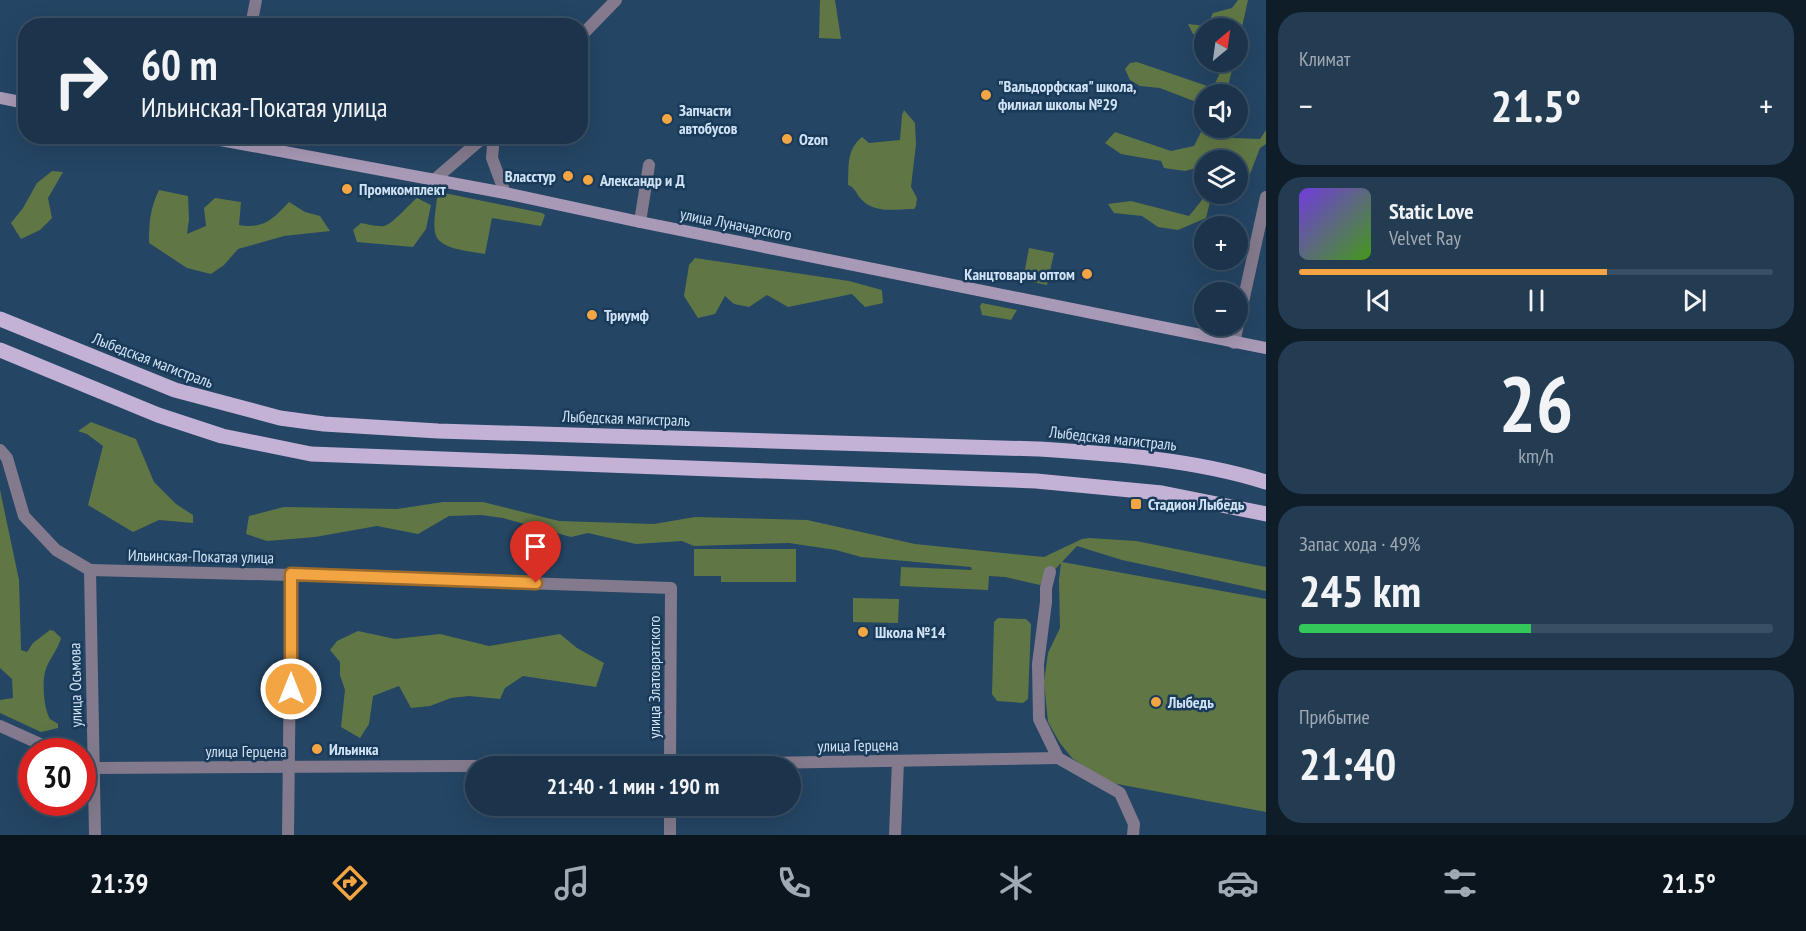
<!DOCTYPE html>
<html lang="ru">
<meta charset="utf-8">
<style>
body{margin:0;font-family:"PT Sans Narrow",sans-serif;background:#243c52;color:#f1f3f6;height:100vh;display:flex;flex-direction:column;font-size:22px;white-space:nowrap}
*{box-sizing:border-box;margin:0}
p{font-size:20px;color:#a0aab5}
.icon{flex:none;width:33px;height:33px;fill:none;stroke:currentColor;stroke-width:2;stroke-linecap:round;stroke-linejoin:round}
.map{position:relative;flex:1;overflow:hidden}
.sheet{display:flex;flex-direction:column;gap:12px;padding:12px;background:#0f1d29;width:540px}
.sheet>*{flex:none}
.top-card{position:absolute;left:18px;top:18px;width:570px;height:126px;border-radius:24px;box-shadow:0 6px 24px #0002,0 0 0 2px #394f63;background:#1b344b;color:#f1f3f6;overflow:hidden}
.needle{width:39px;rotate:29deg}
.buttons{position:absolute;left:1194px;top:18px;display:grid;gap:12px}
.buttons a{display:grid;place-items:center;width:54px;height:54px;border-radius:50%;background:#1b344b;box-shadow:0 6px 24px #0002,0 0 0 2px #394f63;font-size:30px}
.speed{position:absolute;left:18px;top:738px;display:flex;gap:12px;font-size:30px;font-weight:700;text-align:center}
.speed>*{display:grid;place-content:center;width:78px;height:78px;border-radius:50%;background:#1b344b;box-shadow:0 6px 24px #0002,0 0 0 2px #394f63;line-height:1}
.speed .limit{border:9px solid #d22;background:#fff;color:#111}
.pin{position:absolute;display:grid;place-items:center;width:51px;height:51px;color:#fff;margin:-62px -26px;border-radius:50% 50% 50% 0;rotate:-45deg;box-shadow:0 0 6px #0007}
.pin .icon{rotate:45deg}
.me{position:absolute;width:66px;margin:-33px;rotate:0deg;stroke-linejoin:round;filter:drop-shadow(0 0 4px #0008)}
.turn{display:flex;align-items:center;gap:21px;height:126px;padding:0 24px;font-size:27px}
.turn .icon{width:78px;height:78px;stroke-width:2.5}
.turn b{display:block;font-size:42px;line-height:51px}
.big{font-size:45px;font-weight:600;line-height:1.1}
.sheet .card{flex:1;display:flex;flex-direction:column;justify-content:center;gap:9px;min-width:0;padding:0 21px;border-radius:24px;background:#243c52}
.sheet .dial{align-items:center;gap:0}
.dial b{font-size:78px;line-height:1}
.song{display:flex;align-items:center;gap:18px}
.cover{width:72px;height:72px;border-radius:9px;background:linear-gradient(135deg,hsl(260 70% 55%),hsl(100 70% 35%))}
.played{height:6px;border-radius:3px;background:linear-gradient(90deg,#f2a542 65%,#394f63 65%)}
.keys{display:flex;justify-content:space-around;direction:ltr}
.heat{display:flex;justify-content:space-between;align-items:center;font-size:33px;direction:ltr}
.charge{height:9px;border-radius:4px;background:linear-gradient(90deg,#34c759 49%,#394f63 0)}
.trip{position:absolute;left:465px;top:756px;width:336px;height:60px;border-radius:30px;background:#1b344b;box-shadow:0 6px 24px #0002,0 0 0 2px #394f63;font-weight:600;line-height:60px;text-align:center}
.dock{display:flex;height:96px;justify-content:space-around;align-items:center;background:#0b151e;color:#a0aab5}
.dock .icon{width:42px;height:42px}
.dock .current{color:#f2a542}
.dock b{font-size:27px;color:#f1f3f6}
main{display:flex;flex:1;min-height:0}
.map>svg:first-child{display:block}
</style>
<main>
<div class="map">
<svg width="1266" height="835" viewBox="0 0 1266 835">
<rect width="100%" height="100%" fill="#244564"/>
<g fill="#607745">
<path d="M820 0H835L841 39 819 38Z"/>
<path d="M1238 0H1248L1238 45V28H1204V36L1193 34 1188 24 1207 26 1213 13 1232 8Z"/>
<path d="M1137 62 1213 88 1225 62H1234L1226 94H1204V105L1160 88 1140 86 1130 80 1125 69 1130 63Z"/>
<path d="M904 110 915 123 916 144 911 187 917 198 916 206 914 209C896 209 874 214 861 199 856 194 856 188 848 185 849 166 846 150 862 137L869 143 900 140 902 115Z"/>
<path d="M1204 126V128H1219L1233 138 1260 139 1266 130V144L1260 148 1248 179 1238 178V160H1204V194H1212L1206 218 1178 230 1158 227 1142 216 1114 213 1108 204 1131 201 1189 216 1202 200V173L1196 168 1185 171 1164 168 1161 161 1121 154 1105 143 1115 132 1171 151 1194 146Z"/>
<path d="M52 171 63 172 48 198 52 218 40 230 21 239 11 223 23 208 37 183Z"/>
<path d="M159 190 188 196 189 219 187 234 206 226 204 208 215 198 241 202 239 225C264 229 272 220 289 202L305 212 320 216 330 231 284 236 238 249 224 265 211 274 187 268 149 243C149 222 150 209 159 190Z"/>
<path d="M444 193 542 213 545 215 541 226 492 218 485 254C471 251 437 250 435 232 433 222 436 209 437 198Z"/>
<path d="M417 198 431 205 426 229 413 247 357 242 353 230 361 223C367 224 378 227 384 226 393 224 409 204 417 198Z"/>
<path d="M1029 248 1054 253 1047 285 1023 280Z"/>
<path d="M695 258 849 281 882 290 883 303 865 307 852 294 788 307 767 295 749 307 734 304 725 296 715 314 698 318 684 296 689 265Z"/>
<path d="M982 303 1017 310 1011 320 982 315 980 306Z"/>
<path d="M91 422 136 439 154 482 176 504 193 515V523L159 520 133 532 88 505 103 446 87 434 78 431Z"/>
<path d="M0 490 19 580 21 650 27 652 33 643 50 630 54 631 61 638C58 650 48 660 45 672 42 683 44 710 50 719 52 721 56 722 58 724V728L41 732 0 713V700L13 698 12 679 0 668Z"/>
<path d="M443 502H483L559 521 654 524 695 517 807 520 915 544 1044 557 1082 539 1089 538 1136 541 1266 567V591L1122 560 1077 546 1062 562 1266 599V812L1112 783 1096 775 1072 758 1060 743 1048 722 1044 682 1048 653 1060 628 1059 580 1061 563 1040 585 1005 577 989 576 988 590 900 586 901 567 972 570 971 567 861 557 836 550 789 543 694 546 682 541 636 544 588 533 571 537 503 518 481 515 449 516 418 534 377 526 315 537 267 541 246 534 249 516 284 507 397 509Z"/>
<path d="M694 549H796V582H721V576H694Z"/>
<path d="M853 598 899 599 898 623 853 622Z"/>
<path d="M998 618 1026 619 1031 624 1028 699 1023 703 997 701 992 694 994 622Z"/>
<path d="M358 631 395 639 440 634 489 646 560 634 577 648 604 663 596 687 523 676 505 688 500 699 469 696 451 698 430 706 411 708 399 686 373 696 369 724 360 738 341 727 345 690 340 675V662L330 650 337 641Z"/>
</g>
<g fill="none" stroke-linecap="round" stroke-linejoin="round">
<g stroke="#847a8d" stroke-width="12">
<path d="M251 26 256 0"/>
<path d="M580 37 616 0"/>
<path d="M494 136 492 158 505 193"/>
<path d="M434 180 485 136"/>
<path d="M640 222 649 165"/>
<path d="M1234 343 1266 197"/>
<path d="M90 570 291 575 671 588 670 766"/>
<path d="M1050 572 1046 588V602L1038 664 1039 719 1058 758 1120 793 1134 824 1133 835"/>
<path d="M0 726 58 752"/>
<path d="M82 763 93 768 638 765 1058 758"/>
<path d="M288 835 291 575"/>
<path d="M670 835V806"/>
<path d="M895 835 898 761"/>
</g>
<path stroke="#847a8d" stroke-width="12" d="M0 450 7 458 24 516 56 550 90 570 95 835"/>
<g stroke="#a899b6" stroke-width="12">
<path d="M0 98 26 103"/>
<path d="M199 136 505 193 640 222 1266 348"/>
</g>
<g stroke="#c4b1d6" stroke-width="15">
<path d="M0 319 175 390 280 418 324 424 438 431 1038 449C1114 454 1192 459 1266 482"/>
<path d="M0 350 158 415 222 436 311 454 1036 481 1162 493 1266 514"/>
</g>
</g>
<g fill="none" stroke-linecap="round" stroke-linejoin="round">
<g stroke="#9d6b2b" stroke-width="15">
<path id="route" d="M291 689V574L536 583"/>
</g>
<use href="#route" stroke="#f2a542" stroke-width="10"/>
</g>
<g fill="#f2a542" stroke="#193a58" stroke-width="2">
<circle cx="986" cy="95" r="6"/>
<circle cx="667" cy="119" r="6"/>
<circle cx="787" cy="139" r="6"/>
<circle cx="568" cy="176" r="6"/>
<circle cx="588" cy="180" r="6"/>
<circle cx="347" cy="189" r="6"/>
<circle cx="1087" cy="274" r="6"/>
<circle cx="592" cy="315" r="6"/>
<rect x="1130" y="498" width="12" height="12" rx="3"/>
<circle cx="863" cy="632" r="6"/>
<circle cx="1156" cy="702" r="6"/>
<circle cx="317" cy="749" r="6"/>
</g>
<g text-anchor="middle" stroke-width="5" stroke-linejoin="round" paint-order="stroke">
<g font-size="16" font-weight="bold" fill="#d0e3f6" stroke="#193a58" text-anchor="start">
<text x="998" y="92">"Вальдорфская" школа,<tspan x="998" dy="18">филиал школы №29</tspan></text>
<text x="679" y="116">Запчасти<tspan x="679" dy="18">автобусов</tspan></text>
<text x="799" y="145">Ozon</text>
<text x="556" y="182" text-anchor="end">Власстур</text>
<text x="600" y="186">Александр и Д</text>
<text x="359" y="195">Промкомплект</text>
<text x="1075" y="280" text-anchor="end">Канцтовары оптом</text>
<text x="604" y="321">Триумф</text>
<text x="1148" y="510">Стадион Лыбедь</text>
<text x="875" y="638">Школа №14</text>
<text x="1168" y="708">Лыбедь</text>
<text x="329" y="755">Ильинка</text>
</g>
<g font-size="16" fill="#d0e3f6" stroke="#193a58">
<text transform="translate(736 224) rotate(11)" y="6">улица Луначарского</text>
<text transform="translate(153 360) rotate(21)" y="6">Лыбедская магистраль</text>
<text transform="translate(626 418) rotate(2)" y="6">Лыбедская магистраль</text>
<text transform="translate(1113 438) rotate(6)" y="6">Лыбедская магистраль</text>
<text transform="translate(201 556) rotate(1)" y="6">Ильинская-Покатая улица</text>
<text transform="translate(654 677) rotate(-90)" y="6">улица Златовратского</text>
<text transform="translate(75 685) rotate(-91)" y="6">улица Осьмова</text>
<text transform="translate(858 745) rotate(-1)" y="6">улица Герцена</text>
<text x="246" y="757">улица Герцена</text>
</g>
</g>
</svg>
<div class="buttons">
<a><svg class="needle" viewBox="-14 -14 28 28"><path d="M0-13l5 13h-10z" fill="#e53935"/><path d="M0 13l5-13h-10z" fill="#a0aab5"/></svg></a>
<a><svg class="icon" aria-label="sound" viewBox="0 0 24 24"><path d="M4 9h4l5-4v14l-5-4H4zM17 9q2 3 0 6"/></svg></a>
<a><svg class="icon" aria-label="layers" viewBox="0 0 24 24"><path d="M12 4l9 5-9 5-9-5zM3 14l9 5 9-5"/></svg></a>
<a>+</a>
<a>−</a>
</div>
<div class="speed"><div class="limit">30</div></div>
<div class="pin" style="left:536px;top:583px;background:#d93025"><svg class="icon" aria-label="arrive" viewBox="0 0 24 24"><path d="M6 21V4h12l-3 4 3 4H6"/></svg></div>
<svg class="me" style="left:291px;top:689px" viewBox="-20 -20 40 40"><circle r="17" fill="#f2a542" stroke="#fff" stroke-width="3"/><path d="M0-11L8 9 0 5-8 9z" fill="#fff"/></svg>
<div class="trip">21:40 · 1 мин · 190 m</div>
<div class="top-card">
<div class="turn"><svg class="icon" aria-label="right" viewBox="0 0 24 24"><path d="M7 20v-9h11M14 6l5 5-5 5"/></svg><div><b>60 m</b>Ильинская-Покатая улица</div></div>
</div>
</div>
<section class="sheet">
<div class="card"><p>Климат</p>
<div class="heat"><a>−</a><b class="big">21.5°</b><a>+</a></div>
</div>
<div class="card">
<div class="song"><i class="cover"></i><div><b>Static Love</b><p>Velvet Ray</p></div></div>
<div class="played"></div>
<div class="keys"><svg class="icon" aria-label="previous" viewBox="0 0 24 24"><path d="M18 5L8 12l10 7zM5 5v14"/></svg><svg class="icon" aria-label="pause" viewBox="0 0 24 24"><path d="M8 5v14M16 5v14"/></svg><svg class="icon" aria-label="next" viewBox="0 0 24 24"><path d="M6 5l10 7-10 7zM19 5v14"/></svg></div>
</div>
<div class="card dial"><b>26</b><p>km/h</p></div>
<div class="card"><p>Запас хода · 49%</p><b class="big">245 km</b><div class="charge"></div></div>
<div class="card"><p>Прибытие</p><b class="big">21:40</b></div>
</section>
</main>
<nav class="dock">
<b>21:39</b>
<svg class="icon current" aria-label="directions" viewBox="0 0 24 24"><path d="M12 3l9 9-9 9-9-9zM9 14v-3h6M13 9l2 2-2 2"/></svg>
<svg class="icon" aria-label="music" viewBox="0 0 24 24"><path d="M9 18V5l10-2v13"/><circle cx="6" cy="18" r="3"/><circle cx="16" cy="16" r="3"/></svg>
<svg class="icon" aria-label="phone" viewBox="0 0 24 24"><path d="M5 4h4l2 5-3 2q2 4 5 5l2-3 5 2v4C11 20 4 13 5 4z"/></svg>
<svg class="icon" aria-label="climate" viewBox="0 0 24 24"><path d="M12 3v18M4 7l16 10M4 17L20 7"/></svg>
<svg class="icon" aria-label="car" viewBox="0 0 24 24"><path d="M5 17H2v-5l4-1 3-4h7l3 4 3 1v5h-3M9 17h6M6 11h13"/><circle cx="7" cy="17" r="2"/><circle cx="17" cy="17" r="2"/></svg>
<svg class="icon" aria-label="filters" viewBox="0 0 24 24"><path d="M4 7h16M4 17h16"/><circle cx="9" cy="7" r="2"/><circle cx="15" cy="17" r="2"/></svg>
<b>21.5°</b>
</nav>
